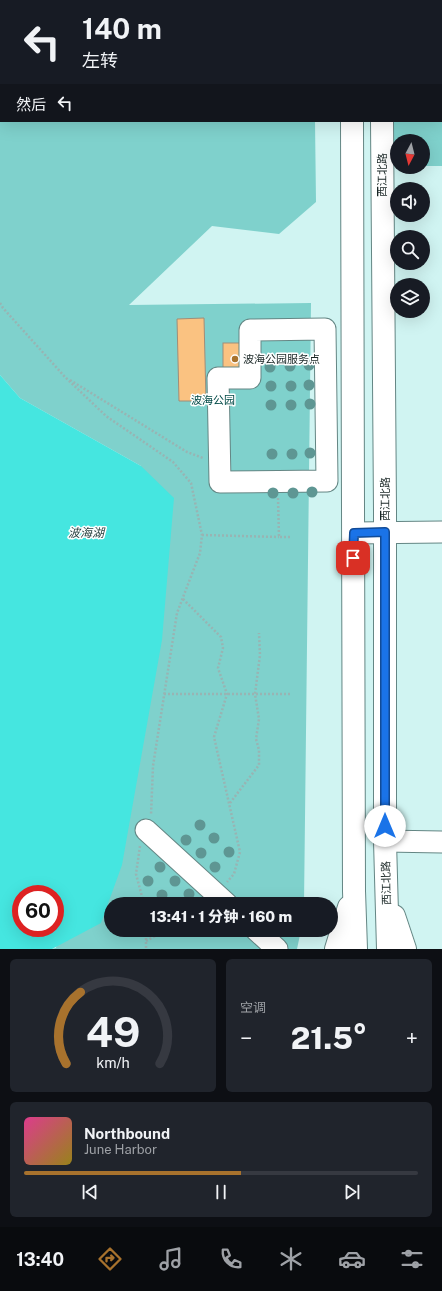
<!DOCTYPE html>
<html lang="zh">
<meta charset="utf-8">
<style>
body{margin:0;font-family:"Public Sans","Noto Sans SC",sans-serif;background:#20242c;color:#f1f3f6;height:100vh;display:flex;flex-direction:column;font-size:15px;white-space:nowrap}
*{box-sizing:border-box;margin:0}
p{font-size:13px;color:#9ea1a6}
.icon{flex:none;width:22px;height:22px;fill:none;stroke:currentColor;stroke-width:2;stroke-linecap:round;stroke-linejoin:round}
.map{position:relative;height:949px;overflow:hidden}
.details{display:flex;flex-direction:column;gap:10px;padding:10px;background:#0d0f14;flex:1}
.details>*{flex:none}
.guide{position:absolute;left:0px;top:0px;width:442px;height:122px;box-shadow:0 4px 16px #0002;background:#171b24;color:#f1f3f6;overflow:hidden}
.needle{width:26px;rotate:187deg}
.fabs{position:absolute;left:390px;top:134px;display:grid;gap:8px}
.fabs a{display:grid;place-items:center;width:40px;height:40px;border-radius:50%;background:#171b24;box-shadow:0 4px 16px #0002;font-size:20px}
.speed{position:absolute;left:12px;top:885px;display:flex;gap:8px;font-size:20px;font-weight:700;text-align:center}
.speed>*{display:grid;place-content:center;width:52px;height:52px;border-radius:50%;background:#171b24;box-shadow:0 4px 16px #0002;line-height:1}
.speed .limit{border:6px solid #d22;background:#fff;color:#111}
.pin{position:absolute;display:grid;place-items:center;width:34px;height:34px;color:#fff;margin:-17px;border-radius:8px;box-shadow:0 2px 6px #0006}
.me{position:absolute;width:44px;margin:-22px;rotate:0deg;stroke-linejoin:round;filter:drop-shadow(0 0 3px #0008)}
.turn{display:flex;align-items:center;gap:14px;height:84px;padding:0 16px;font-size:18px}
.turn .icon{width:52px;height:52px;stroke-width:2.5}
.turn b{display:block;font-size:28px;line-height:34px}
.then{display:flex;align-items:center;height:38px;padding:0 16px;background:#0003;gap:8px;font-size:15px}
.big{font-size:30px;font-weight:800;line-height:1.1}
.details .tile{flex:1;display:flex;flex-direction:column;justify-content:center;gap:6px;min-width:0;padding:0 14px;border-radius:6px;background:#20242c}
.details .dial{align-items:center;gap:0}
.dial svg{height:104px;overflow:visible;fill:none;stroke:#363941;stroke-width:7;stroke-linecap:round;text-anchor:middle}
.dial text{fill:#f1f3f6;stroke:none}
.song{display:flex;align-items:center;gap:12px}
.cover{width:48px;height:48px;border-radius:6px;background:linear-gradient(135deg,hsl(330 70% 55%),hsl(50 70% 35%))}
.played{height:4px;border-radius:2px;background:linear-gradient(90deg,#a8722d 55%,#363941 55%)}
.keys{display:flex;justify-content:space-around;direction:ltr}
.heat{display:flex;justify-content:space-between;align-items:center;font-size:22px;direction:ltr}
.details .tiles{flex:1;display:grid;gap:10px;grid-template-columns:1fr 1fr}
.tile:last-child{grid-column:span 2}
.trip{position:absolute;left:104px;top:897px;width:234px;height:40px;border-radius:20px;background:#171b24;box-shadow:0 4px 16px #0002;font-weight:800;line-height:40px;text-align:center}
.menu{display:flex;height:64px;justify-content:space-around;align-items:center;background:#090b0e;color:#9ea1a6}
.menu .icon{width:28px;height:28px}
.menu .current{color:#a8722d}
.menu b{font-size:18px;color:#f1f3f6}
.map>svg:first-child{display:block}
</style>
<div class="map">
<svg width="442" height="949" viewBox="0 0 442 949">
<rect width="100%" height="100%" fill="#d0f4f2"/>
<g fill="#7fd1cc">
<path d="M0 0H313L1 1V121H315L316 202 279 234 212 226 129 305 311 303 304 904H111V930H301L297 949H52L56 948 141 466 20 398 0 375Z"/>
<path d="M387 0H442V166H423V141H397V166L386 167 387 121H441V1Z"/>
</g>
<path fill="#45e6e0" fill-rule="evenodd" d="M0 375 20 398 141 466 174 498 162 640 122 865 101 923 52 949H0ZM21 894H55V928H21Z"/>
<g fill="#fac281" stroke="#a08d78">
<path d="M204 318 206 401H179L177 319Z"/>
<rect x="223" y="343" width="24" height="33"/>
</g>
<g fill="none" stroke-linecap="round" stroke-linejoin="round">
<g stroke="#648684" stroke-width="23">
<g id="minor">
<path d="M325 329 327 481 220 482 218 378H250V330Z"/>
<path d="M354 533 442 532"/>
<path d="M146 830 227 904"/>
<path d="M385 841 442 842"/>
<path d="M256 930 277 949"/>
</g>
</g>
<g stroke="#648684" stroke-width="24">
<g id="major">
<path d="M351 0V1"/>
<path d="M381 0V1"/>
<path d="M352 121 354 891 356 949"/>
<path d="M382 121 385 511V841L388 949"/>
<path d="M394 916 405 949"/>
<path d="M336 949 349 907"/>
</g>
</g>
<g stroke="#98b4b3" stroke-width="2.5" stroke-dasharray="2 2" stroke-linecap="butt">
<path d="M0 303 3 308 65 377 106 416 173 462 191 483 202 535 200 553 177 613 153 766 151 815"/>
<path d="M70 380 187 452 203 458"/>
<path d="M278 498 279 537H291"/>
<path d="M202 535 279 537"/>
<path d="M183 599 221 637 223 648 218 668 227 694 214 737 240 852 234 874 227 882"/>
<path d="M164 694H291"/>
<path d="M230 803 259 765V750L256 739 259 719 255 694 260 655 259 633"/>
<path d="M140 846 136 874 144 904"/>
<path d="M146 930V949"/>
<path d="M146 941 166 930"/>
</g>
<use href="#minor" stroke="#fff" stroke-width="21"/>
<use href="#major" stroke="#fff" stroke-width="22"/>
</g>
<g fill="#5e9693">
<circle cx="309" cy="365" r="5.5"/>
<circle cx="290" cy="366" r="5.5"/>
<circle cx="270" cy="367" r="5.5"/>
<circle cx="309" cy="385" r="5.5"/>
<circle cx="271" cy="386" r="5.5"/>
<circle cx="291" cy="386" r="5.5"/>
<circle cx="310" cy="404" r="5.5"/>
<circle cx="271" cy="405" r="5.5"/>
<circle cx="291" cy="405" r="5.5"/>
<circle cx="310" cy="453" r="5.5"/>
<circle cx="272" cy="454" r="5.5"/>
<circle cx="292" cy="454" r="5.5"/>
<circle cx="312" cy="492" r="5.5"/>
<circle cx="273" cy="493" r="5.5"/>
<circle cx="293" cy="493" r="5.5"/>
<circle cx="200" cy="825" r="5.5"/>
<circle cx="214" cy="838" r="5.5"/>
<circle cx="186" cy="840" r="5.5"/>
<circle cx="229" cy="852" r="5.5"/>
<circle cx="201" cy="853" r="5.5"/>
<circle cx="160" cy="867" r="5.5"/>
<circle cx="215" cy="867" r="5.5"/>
<circle cx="148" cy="881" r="5.5"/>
<circle cx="175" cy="881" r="5.5"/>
<circle cx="189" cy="894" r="5.5"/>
<circle cx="162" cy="895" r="5.5"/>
</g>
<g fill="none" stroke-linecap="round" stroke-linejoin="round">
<g stroke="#114b97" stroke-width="10">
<path id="route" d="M353 558 354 533 385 532V826"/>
</g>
<use href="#route" stroke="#1a73e8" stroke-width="7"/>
</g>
<circle fill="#a8722d" stroke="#fff" stroke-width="1.5" cx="235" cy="359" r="4"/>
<g text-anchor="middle" stroke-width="3" stroke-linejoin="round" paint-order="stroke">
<g font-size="11" fill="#192625" stroke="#fff">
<text transform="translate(382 175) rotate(-90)" y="4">西江北路</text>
<text transform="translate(385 499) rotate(-90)" y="4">西江北路</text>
<text transform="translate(386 883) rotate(-91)" y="4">西江北路</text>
</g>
<g font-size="11" fill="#192625" stroke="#fff" text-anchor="start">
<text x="243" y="363">波海公园服务点</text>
</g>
<g font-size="11" fill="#004946" stroke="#fff">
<text x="213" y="404">波海公园</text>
</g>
<g font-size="12" font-style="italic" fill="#26403f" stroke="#fff">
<text x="86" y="537">波海湖</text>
</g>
</g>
</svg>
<div class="fabs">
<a><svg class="needle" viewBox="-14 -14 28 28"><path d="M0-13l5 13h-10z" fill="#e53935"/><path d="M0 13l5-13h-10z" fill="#9ea1a6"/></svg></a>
<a><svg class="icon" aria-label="sound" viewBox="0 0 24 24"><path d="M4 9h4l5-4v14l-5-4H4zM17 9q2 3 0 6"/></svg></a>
<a><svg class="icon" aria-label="search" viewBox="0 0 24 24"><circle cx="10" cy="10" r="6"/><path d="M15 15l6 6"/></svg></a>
<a><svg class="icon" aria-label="layers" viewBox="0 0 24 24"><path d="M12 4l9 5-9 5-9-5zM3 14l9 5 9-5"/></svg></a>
</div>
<div class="speed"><div class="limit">60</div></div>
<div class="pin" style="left:353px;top:558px;background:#d93025"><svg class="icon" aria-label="arrive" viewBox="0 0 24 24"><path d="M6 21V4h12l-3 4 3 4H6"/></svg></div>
<svg class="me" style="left:385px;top:826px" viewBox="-20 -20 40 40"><circle r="19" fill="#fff"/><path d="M0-13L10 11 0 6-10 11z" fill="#1a73e8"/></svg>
<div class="trip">13:41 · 1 分钟 · 160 m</div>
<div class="guide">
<div class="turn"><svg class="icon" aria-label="left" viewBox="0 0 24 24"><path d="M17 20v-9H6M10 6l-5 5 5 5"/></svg><div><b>140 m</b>左转</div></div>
<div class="then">然后<svg class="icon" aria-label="left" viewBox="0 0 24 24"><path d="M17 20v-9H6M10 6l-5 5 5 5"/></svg></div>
</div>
</div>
<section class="details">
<div class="tiles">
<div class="tile dial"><svg viewBox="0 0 100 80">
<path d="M14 69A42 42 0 1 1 86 69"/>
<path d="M14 69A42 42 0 0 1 25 14" stroke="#a8722d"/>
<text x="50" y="56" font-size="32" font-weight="700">49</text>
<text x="50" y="72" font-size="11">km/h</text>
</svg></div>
<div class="tile"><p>空调</p>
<div class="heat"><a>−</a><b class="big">21.5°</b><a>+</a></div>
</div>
<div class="tile">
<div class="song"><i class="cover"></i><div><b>Northbound</b><p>June Harbor</p></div></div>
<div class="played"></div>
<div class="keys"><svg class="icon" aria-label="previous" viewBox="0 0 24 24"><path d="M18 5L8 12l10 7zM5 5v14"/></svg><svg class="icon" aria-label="pause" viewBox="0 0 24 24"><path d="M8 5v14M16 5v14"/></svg><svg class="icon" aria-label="next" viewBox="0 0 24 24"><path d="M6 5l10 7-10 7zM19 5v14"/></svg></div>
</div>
</div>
</section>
<nav class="menu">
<b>13:40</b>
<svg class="icon current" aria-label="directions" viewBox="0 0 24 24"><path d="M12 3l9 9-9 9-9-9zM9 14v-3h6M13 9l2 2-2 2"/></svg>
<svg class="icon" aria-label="music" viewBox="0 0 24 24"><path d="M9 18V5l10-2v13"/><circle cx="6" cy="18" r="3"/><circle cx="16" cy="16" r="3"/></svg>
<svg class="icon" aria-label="phone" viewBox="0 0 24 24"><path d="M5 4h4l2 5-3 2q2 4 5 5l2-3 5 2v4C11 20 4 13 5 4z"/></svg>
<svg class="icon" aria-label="climate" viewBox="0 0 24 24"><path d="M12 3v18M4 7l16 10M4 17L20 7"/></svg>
<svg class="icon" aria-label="car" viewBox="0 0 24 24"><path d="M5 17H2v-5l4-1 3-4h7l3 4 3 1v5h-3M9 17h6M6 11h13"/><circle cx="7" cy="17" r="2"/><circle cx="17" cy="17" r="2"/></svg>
<svg class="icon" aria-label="filters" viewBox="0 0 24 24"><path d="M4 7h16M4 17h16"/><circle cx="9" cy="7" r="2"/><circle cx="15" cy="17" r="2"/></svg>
</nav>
